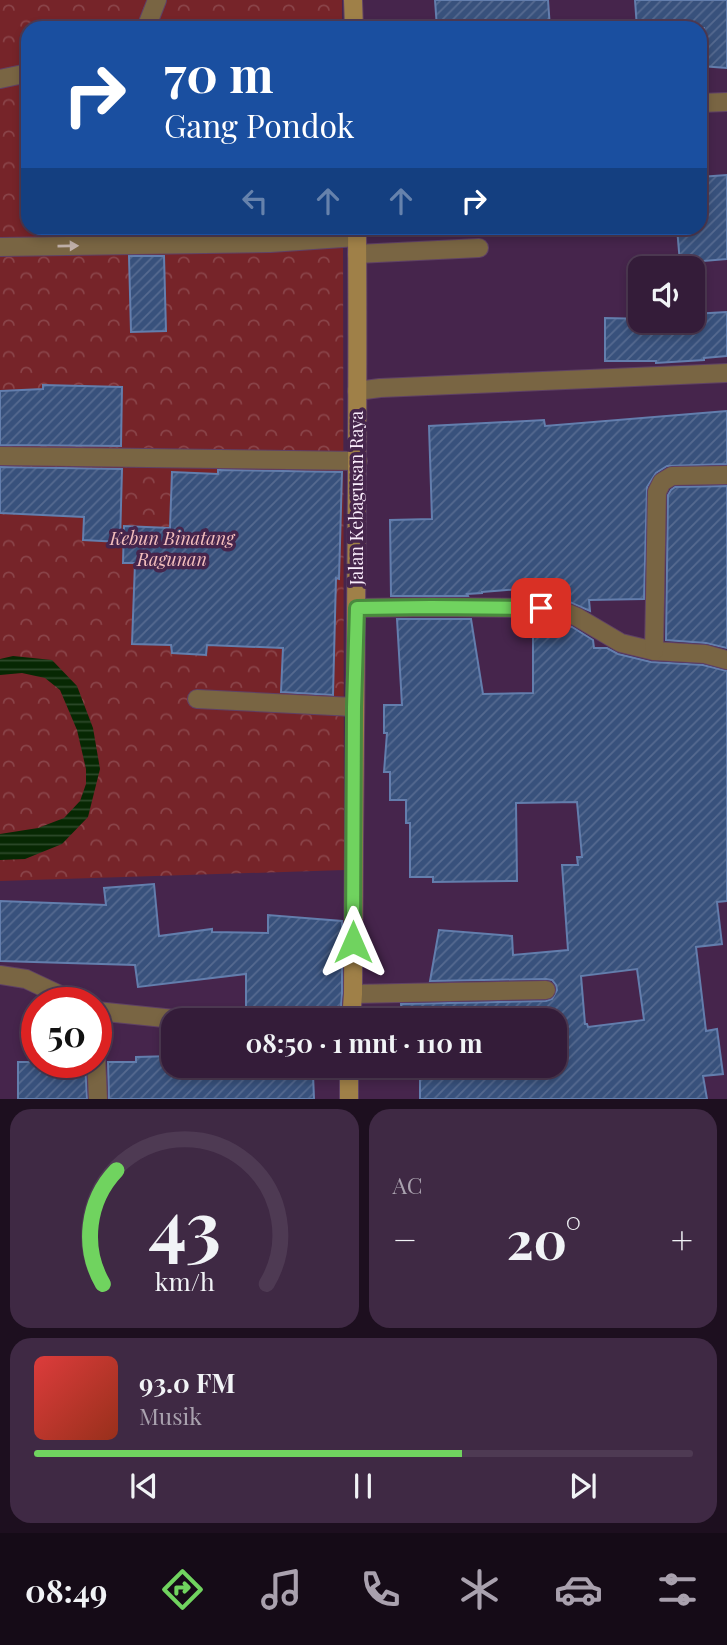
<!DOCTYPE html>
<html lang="id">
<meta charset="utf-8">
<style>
body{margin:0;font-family:"Playfair Display",serif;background:#3f2944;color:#f1f3f6;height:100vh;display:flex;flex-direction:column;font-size:26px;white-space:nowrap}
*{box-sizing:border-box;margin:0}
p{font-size:23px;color:#a9a1ae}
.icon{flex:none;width:38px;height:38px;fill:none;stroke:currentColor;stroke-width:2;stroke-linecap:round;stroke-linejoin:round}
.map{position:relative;height:1099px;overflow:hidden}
.sheet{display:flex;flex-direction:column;gap:10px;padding:10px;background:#1d0f1f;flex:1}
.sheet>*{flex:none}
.guide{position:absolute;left:21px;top:21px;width:686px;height:214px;border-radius:21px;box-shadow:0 4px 10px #0003,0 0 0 2px #4e3a53;background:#1a4fa0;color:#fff;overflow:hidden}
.buttons{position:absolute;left:628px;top:256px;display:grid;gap:14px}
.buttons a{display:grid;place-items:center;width:77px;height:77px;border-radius:14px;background:#341c39;box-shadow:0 4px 10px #0003,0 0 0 2px #4e3a53;font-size:35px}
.speed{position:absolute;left:21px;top:987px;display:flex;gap:14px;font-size:35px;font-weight:700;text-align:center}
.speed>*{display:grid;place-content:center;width:91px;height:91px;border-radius:50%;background:#341c39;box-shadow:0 4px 10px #0003,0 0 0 2px #4e3a53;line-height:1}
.speed .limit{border:10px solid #d22;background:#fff;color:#111}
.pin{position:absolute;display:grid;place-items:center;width:60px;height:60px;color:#fff;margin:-30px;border-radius:14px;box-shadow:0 4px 10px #0006}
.me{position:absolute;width:77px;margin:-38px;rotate:0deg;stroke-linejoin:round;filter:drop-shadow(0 0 5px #0008)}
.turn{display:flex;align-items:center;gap:24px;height:147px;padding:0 28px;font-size:32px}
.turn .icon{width:91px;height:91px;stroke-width:2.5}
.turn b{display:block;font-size:49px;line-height:60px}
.lanes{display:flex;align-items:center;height:66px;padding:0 28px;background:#0003;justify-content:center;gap:35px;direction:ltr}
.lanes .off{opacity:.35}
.big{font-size:52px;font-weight:700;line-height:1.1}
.sheet .card{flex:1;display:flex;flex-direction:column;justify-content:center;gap:10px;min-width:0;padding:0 24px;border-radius:21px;background:#3f2944}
.sheet .dial{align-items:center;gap:0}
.dial svg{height:182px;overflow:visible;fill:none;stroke:#4e3a53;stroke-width:7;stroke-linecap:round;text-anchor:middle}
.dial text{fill:#f1f3f6;stroke:none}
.song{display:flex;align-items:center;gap:21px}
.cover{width:84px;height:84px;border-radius:10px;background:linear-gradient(135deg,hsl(0 70% 55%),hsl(10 70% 35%))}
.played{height:7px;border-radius:4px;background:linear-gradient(90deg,#70d35f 65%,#4e3a53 65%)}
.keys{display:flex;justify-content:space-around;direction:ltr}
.heat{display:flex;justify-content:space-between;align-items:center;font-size:38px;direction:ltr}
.sheet .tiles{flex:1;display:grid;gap:10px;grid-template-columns:1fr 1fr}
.card:last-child{grid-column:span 2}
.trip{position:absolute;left:161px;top:1008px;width:406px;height:70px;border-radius:21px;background:#341c39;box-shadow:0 4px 10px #0003,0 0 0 2px #4e3a53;font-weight:700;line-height:70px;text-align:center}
.menu{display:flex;height:112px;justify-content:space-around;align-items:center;background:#150b17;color:#a9a1ae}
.menu .icon{width:49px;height:49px}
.menu .on{color:#70d35f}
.menu b{font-size:32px;color:#f1f3f6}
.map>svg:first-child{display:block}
</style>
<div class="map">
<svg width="727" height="1099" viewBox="0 0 727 1099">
<defs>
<pattern id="park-crowns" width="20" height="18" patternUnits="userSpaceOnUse" patternTransform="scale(1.75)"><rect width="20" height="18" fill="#762429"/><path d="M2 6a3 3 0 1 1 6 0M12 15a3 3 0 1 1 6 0" fill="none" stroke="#8a4449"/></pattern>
<pattern id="water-rules" width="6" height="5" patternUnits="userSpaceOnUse" patternTransform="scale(1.75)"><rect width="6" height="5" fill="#072803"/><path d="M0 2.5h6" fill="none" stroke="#2c4829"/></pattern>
<pattern id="building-hatch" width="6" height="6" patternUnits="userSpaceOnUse" patternTransform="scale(1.75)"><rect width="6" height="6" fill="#38517c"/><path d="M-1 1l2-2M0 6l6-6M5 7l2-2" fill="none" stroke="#566a90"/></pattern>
</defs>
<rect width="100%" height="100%" fill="#46254c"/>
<path fill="url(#park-crowns)" d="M0 0H342V28H28V228H343L344 870 0 881Z"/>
<path fill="url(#water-rules)" d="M13 656 52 660 77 686 93 728 100 769 88 817 62 844 25 859 0 860V834L38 828 64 818 80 801 86 784V769L77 730 60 690 45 678 22 673 0 675V659Z"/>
<g fill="url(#building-hatch)" stroke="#637ead" stroke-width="2" fill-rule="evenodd">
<path d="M435 0H548L550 28H437Z"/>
<path d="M635 0H727V68L701 66 704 28H637Z"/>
<path d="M727 175V259L680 263 677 228H700V177Z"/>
<path d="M128 228H162V233L129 234Z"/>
<path d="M129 256H164L166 331 131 332Z"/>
<path d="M727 312V356L704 358V360L656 363V361H605V318L693 320V314Z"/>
<path d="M43 385 122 387 121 446 0 445V391L43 389Z"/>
<path d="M727 411V464L667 466 656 473 647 487 644 599 589 600 590 611 565 600 533 597V588L482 592V593L467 594 468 596H391L390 520 432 519 429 426 544 420 545 426Z"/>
<path d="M0 467 122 469 120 542 83 540 84 517 0 513Z"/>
<path d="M218 470 342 472 339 579 336 578 333 695 281 692 283 648 207 645 206 655 172 653 171 645 132 644 135 563H123L124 526 170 528 172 472 218 474Z"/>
<path d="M727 486V648L706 643 666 640 668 495 671 490 675 487Z"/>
<path d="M397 619H471L483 694 533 693V619L560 622 572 627 593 640 594 648H607L618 654 651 662 703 665 727 671V901L717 902 722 944 696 947 706 1031 717 1029 723 1074 703 1076 707 1099H420V1077L403 1078V1066H555V1020H402L401 1004 546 1001 552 999 557 990 556 985 552 980 546 979 430 981 439 930 512 936 513 955 568 950 562 865H578L577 857H582L577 802 516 803 517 881 433 882V877H410V823H406V800H390V772H384L387 733H384V705H402ZM637 969 644 1020 588 1027 587 1024H585L581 976Z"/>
<path d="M154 884 159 936 212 929V932L268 933V915L342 921V994L340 1020H301V1011H246V974L138 987 135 965 0 961V901L106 905 104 888Z"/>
<path d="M173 1056V1066H338V1073L313 1074 314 1099H109L108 1062H136V1057Z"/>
<path d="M18 1062H85L87 1099H18Z"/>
</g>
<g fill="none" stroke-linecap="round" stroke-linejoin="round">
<g stroke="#5f4165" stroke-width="20">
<g id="lane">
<path d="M146 28 157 0"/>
<path d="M0 79 28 73"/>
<path d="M0 247 270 243 357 237"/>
<path d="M357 254 479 248"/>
<path d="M197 699 354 707"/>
</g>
</g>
<g stroke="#5f4165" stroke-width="20">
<g id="street">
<path d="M700 103 727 102"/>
<path d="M357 391 380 388 727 373"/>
<path d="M0 456 358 461"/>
<path d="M357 608 431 607 541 608 563 611 577 617 621 643 654 651 705 654 727 660"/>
<path d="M654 651 657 492 662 482 672 476 727 475"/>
<path d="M0 975 26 979 77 1003"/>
<path d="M353 994 546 990"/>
<path d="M96 1011 184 1020"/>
<path d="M96 1057 98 1099"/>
</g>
</g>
<g stroke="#5f4165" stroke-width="20">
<g id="secondary">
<path d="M353 0 354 28"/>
<path d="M351 1020 353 994C354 738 359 483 357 228"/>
<path d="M349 1099V1066"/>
</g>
</g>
<use href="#lane" stroke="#796543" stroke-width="18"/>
<use href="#street" stroke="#796543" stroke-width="18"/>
<use href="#secondary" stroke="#9f8048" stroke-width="18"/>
</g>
<defs><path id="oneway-solid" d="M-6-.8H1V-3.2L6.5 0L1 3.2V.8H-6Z" transform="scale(1.75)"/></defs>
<use fill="#c0b0a9" href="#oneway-solid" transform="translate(68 246) rotate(-1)"/>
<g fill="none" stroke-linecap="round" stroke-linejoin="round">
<g stroke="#49893e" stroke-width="18">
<path id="route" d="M353 942 354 707 357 608 431 607 541 608"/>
</g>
<use href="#route" stroke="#70d35f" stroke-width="12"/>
</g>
<g text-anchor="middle" stroke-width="7" stroke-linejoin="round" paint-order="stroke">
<g font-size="18" fill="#faedfc" stroke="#46254c">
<text transform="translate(357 498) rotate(-90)" y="6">Jalan Kebagusan Raya</text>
</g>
<g font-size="18" font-style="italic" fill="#f4bfbd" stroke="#46254c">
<text x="172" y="545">Kebun Binatang<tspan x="172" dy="21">Ragunan</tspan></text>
</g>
</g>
</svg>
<div class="buttons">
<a><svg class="icon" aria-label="sound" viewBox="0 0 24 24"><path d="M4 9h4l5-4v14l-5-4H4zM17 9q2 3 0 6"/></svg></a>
</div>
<div class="speed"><div class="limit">50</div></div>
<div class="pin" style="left:541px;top:608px;background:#d93025"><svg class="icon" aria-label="arrive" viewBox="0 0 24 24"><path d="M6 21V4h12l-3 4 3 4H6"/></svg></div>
<svg class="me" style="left:353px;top:942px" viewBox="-20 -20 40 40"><path d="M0-17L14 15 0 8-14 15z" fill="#70d35f" stroke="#fff" stroke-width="4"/></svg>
<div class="trip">08:50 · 1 mnt · 110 m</div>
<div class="guide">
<div class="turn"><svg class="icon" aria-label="right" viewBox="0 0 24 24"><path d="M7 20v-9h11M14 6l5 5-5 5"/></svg><div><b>70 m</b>Gang Pondok</div></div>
<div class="lanes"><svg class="icon off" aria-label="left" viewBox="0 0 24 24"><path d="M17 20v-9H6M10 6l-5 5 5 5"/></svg><svg class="icon off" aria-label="ahead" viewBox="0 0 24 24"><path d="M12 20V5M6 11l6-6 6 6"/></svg><svg class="icon off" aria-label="ahead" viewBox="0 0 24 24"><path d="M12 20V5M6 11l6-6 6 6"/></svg><svg class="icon" aria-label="right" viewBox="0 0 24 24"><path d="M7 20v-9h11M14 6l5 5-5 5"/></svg></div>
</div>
</div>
<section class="sheet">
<div class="tiles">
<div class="card dial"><svg viewBox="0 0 100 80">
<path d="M14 69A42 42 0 1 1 86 69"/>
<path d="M14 69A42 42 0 0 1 20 19" stroke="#70d35f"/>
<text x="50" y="56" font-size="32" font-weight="700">43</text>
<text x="50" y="72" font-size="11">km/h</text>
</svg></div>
<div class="card"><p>AC</p>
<div class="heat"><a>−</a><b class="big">20°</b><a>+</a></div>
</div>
<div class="card">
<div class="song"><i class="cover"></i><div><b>93.0 FM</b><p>Musik</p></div></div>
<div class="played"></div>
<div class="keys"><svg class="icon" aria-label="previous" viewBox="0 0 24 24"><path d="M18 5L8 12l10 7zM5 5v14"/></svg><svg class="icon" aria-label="pause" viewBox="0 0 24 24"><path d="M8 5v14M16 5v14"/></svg><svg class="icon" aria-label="next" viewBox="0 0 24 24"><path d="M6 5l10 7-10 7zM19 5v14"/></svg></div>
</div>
</div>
</section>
<nav class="menu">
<b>08:49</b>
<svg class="icon on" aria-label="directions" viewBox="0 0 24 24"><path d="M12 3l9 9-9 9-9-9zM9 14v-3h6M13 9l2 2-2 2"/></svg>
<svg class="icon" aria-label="music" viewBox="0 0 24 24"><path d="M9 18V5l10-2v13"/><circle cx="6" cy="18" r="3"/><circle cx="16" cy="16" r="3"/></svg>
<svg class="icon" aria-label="phone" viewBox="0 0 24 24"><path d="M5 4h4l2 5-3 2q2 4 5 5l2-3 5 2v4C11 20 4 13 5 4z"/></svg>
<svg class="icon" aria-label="climate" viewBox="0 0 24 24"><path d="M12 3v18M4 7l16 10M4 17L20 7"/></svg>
<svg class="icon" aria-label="car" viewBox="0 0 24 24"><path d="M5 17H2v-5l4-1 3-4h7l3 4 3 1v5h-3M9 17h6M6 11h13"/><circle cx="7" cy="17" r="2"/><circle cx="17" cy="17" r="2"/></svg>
<svg class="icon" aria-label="filters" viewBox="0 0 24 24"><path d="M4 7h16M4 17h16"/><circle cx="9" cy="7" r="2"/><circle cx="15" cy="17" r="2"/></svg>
</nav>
